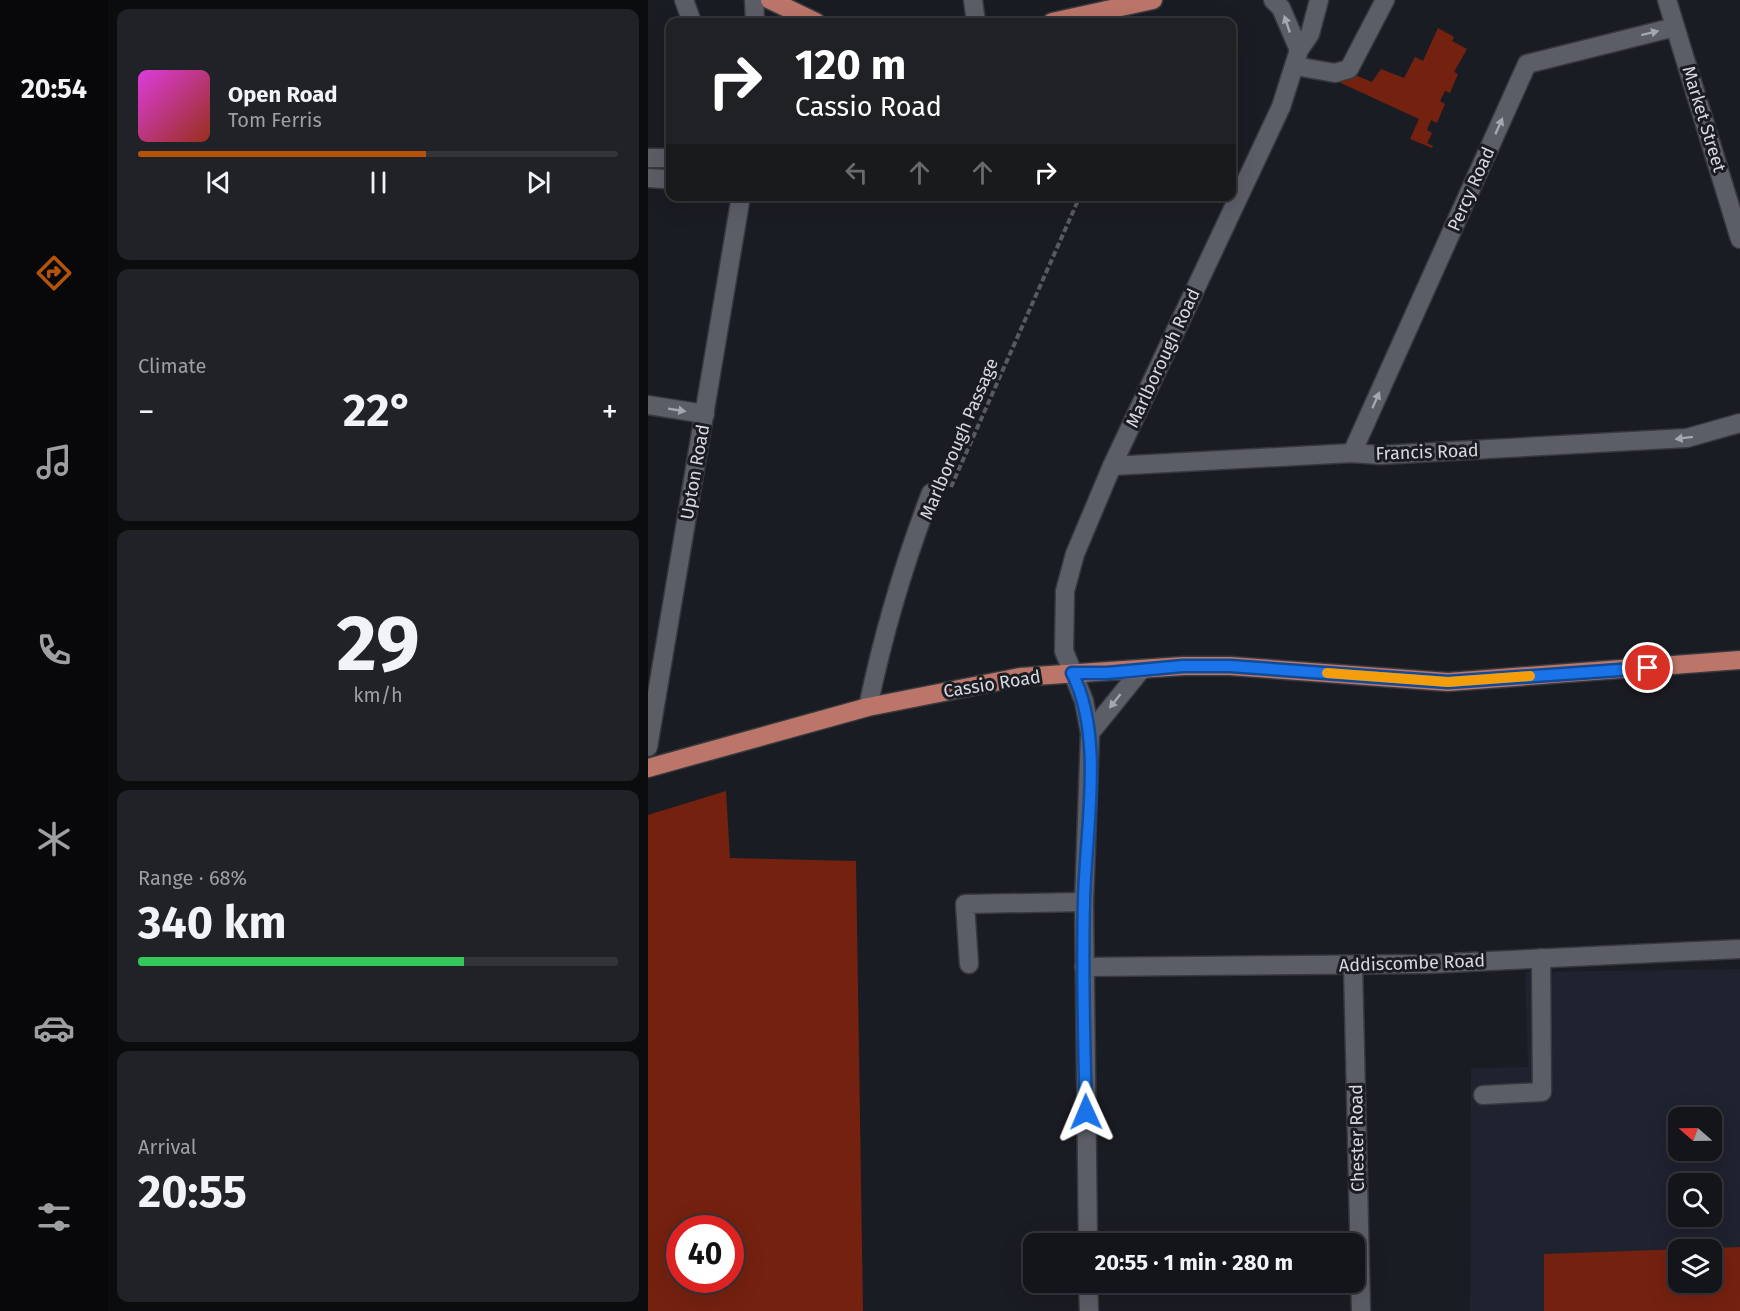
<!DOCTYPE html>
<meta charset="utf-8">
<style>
body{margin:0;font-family:"Fira Sans",sans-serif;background:#212227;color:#f1f3f6;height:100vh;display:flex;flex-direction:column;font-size:22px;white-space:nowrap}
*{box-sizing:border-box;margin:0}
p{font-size:20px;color:#9d9fa2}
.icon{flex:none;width:33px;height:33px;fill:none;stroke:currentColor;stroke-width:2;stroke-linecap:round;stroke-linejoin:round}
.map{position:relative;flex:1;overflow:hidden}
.panel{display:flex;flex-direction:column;gap:9px;padding:9px;background:#0b0c0e;width:540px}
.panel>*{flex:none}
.banner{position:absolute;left:18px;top:18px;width:570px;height:183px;border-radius:12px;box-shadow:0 6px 24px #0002,0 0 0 2px #333439;background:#202124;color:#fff;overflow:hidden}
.needle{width:39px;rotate:290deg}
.buttons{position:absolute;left:1020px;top:1107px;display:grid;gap:12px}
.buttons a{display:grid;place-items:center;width:54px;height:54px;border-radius:12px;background:#14151a;box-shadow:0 6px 24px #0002,0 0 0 2px #333439;font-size:30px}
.speed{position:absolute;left:18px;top:1215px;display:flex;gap:12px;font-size:30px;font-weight:700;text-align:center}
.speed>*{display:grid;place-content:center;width:78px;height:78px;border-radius:50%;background:#14151a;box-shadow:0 6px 24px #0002,0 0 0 2px #333439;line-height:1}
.speed .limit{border:9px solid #d22;background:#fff;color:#111}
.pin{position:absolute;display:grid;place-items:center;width:51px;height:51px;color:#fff;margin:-26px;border:3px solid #fff;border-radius:50%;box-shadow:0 2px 6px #0007}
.me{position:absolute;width:66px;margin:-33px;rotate:359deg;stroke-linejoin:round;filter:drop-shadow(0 0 4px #0008)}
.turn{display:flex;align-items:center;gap:21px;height:126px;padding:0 30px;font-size:27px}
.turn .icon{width:78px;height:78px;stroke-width:2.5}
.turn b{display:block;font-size:42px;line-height:51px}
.lanes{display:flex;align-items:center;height:57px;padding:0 30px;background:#0003;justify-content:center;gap:30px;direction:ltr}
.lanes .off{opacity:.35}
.big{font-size:45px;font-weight:700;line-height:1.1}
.panel .widget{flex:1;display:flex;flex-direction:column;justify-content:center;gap:9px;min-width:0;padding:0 21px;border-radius:12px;background:#212227}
.panel .dial{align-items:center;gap:0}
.dial b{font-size:78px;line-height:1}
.song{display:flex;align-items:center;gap:18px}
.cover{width:72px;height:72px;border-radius:9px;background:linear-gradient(135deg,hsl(300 70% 55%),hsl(10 70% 35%))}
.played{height:6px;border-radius:3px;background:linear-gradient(90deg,#b45309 60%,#333439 60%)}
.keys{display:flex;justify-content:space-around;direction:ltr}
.heat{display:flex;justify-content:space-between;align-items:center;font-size:33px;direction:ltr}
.charge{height:9px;border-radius:4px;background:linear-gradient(90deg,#34c759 68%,#333439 0)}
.trip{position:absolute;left:375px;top:1233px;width:342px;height:60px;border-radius:12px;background:#14151a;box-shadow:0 6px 24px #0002,0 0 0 2px #333439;font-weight:700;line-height:60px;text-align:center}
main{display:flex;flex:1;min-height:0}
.tabs{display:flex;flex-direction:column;width:108px;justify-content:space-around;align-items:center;background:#08080a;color:#9d9fa2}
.tabs .icon{width:42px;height:42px}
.tabs .selected{color:#b45309}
.tabs b{font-size:27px;color:#f1f3f6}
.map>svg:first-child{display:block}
</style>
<main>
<nav class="tabs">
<b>20:54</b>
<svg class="icon selected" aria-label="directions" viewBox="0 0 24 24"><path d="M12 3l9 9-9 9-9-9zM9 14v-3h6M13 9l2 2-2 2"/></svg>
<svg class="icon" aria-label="music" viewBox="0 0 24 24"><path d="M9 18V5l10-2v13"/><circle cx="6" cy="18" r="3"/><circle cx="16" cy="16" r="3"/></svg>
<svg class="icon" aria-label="phone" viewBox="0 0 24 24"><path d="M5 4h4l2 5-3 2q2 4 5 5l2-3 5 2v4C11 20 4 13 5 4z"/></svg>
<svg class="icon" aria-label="climate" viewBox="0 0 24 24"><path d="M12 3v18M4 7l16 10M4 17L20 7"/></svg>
<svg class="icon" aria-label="car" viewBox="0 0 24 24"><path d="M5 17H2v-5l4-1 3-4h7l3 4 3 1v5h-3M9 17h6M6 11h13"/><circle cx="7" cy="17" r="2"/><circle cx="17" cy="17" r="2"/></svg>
<svg class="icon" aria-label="filters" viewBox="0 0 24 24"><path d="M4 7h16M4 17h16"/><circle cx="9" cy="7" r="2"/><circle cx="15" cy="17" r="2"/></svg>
</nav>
<section class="panel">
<div class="widget">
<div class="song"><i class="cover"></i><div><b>Open Road</b><p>Tom Ferris</p></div></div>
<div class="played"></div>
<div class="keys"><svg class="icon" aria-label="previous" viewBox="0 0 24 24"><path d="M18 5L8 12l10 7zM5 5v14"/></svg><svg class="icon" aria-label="pause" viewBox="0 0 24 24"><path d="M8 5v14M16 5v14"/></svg><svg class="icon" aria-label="next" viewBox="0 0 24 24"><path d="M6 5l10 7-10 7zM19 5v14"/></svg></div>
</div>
<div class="widget"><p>Climate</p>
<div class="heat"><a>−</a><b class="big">22°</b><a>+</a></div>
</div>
<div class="widget dial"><b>29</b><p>km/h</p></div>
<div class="widget"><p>Range · 68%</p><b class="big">340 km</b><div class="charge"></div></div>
<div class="widget"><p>Arrival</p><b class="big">20:55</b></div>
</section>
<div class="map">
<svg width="1092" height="1311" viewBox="0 0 1092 1311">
<rect width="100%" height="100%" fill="#1a1c23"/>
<path fill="#1f222f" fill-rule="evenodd" d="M1092 969V1311H822L823 1068 880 1067 877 972ZM1030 1118H1064V1150H1030ZM1030 1184H1064V1216H1030ZM1030 1250H1064V1282H1030Z"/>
<g fill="#75210f" fill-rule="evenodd">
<path d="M790 28 806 37 804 41 819 49 806 72 810 74 802 93 797 91 792 101 797 104 789 123 783 120 779 130 784 133 779 143 785 146 784 148 762 139 771 119 680 77 707 75 724 82 733 69 756 78 767 57 775 61Z"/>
<path d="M78 791 82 858 208 861 215 1311H0V815ZM82 1228V1280H32V1228Z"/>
<path d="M1092 1247V1311H896V1254ZM1030 1250H1064V1282H1030Z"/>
</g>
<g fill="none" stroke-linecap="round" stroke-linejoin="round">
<g stroke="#37393f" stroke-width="21">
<g id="minor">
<path d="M36 0 44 22"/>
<path d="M106 0 107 22"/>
<path d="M325 0 328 22"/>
<path d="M625 0 633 8 651 50"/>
<path d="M1019 0 1092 239"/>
<path d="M647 66 687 73 701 69 737 0"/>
<path d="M0 158H22"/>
<path d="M0 178 16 179"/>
<path d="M0 405 57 414"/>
<path d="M704 453 879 64 1027 27"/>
<path d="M464 466 704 453 732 455 1039 438 1092 423"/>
<path d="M220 707C236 630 255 566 283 493"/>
<path d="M442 733 493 670"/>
<path d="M0 747 93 196"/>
<path d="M321 964 317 904 436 902"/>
<path d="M705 965 713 1311"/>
<path d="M436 967 779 964 1092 949"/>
<path d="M835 1095 894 1092 893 958"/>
<path d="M440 1244 436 902 442 733 436 701 416 651 417 591 427 554 464 466 633 107 651 50 662 34 671 0"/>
<path d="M440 1282 441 1311"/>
</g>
</g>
<g stroke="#37393f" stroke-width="21">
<g id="major">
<path d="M122 0 168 22"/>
<path d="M404 22 505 0"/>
<path d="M0 768 220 707 372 677 535 666H582L800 682 1092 660"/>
</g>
</g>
<path stroke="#585a61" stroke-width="4" stroke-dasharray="6 3" stroke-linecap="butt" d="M303 487 432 196"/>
<use href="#minor" stroke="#5b5e67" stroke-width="18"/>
<use href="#major" stroke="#bc7569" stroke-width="18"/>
</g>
<defs><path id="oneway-solid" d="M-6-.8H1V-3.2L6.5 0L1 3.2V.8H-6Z" transform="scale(1.5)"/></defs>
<g fill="#a5a7ae">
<use href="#oneway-solid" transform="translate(639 24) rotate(-109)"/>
<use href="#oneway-solid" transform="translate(1002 33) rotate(-14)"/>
<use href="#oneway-solid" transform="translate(851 126) rotate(-66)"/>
<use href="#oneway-solid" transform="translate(728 400) rotate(-66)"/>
<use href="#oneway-solid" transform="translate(29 410) rotate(9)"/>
<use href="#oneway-solid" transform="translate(1036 438) rotate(173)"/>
<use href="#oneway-solid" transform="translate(467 701) rotate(128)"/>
</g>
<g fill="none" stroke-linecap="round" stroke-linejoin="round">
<g stroke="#114b97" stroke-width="15">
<path id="route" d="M438 1112C436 1042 434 972 436 902 437 832 457 736 424 673H459L535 666H582L800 682 1000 668"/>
</g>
<use href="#route" stroke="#1a73e8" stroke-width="10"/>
<path stroke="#f59e0b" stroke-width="10" d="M679 673 800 682 882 676"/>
</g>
<g text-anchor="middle" stroke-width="6" stroke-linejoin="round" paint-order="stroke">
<g font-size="18" fill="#d6d8dd" stroke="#1a1c23">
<text transform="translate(1056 119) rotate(73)" y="6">Market Street</text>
<text transform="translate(823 189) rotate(-66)" y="6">Percy Road</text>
<text transform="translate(515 358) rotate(-65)" y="6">Marlborough Road</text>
<text transform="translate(311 439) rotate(-67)" y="6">Marlborough Passage</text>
<text transform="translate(779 452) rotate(-2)" y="6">Francis Road</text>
<text transform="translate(47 472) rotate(-80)" y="6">Upton Road</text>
<text transform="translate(344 684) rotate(-9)" y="6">Cassio Road</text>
<text transform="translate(764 963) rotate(-2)" y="6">Addiscombe Road</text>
<text transform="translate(709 1138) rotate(-91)" y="6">Chester Road</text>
</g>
</g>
</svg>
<div class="buttons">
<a><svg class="needle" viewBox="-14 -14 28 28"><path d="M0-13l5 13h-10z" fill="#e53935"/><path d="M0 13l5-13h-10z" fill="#9d9fa2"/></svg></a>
<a><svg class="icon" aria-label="search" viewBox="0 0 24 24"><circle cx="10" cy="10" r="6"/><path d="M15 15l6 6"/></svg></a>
<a><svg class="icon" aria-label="layers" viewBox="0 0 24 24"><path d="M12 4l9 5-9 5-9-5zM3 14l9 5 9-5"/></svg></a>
</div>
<div class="speed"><div class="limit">40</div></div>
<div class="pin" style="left:1000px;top:668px;background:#d93025"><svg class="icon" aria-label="arrive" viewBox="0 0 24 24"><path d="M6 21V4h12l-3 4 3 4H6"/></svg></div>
<svg class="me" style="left:438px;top:1112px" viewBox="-20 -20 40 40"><path d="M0-17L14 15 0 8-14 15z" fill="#1a73e8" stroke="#fff" stroke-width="4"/></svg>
<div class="trip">20:55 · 1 min · 280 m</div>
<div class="banner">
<div class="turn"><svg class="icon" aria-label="right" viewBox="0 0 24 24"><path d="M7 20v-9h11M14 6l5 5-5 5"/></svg><div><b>120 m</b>Cassio Road</div></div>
<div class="lanes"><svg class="icon off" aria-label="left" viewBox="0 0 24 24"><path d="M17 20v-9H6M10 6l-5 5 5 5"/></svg><svg class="icon off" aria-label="ahead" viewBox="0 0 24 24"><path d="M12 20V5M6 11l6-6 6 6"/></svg><svg class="icon off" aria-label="ahead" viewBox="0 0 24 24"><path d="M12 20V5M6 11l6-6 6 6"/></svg><svg class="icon" aria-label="right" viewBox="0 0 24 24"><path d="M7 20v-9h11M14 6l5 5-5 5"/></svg></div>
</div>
</div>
</main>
